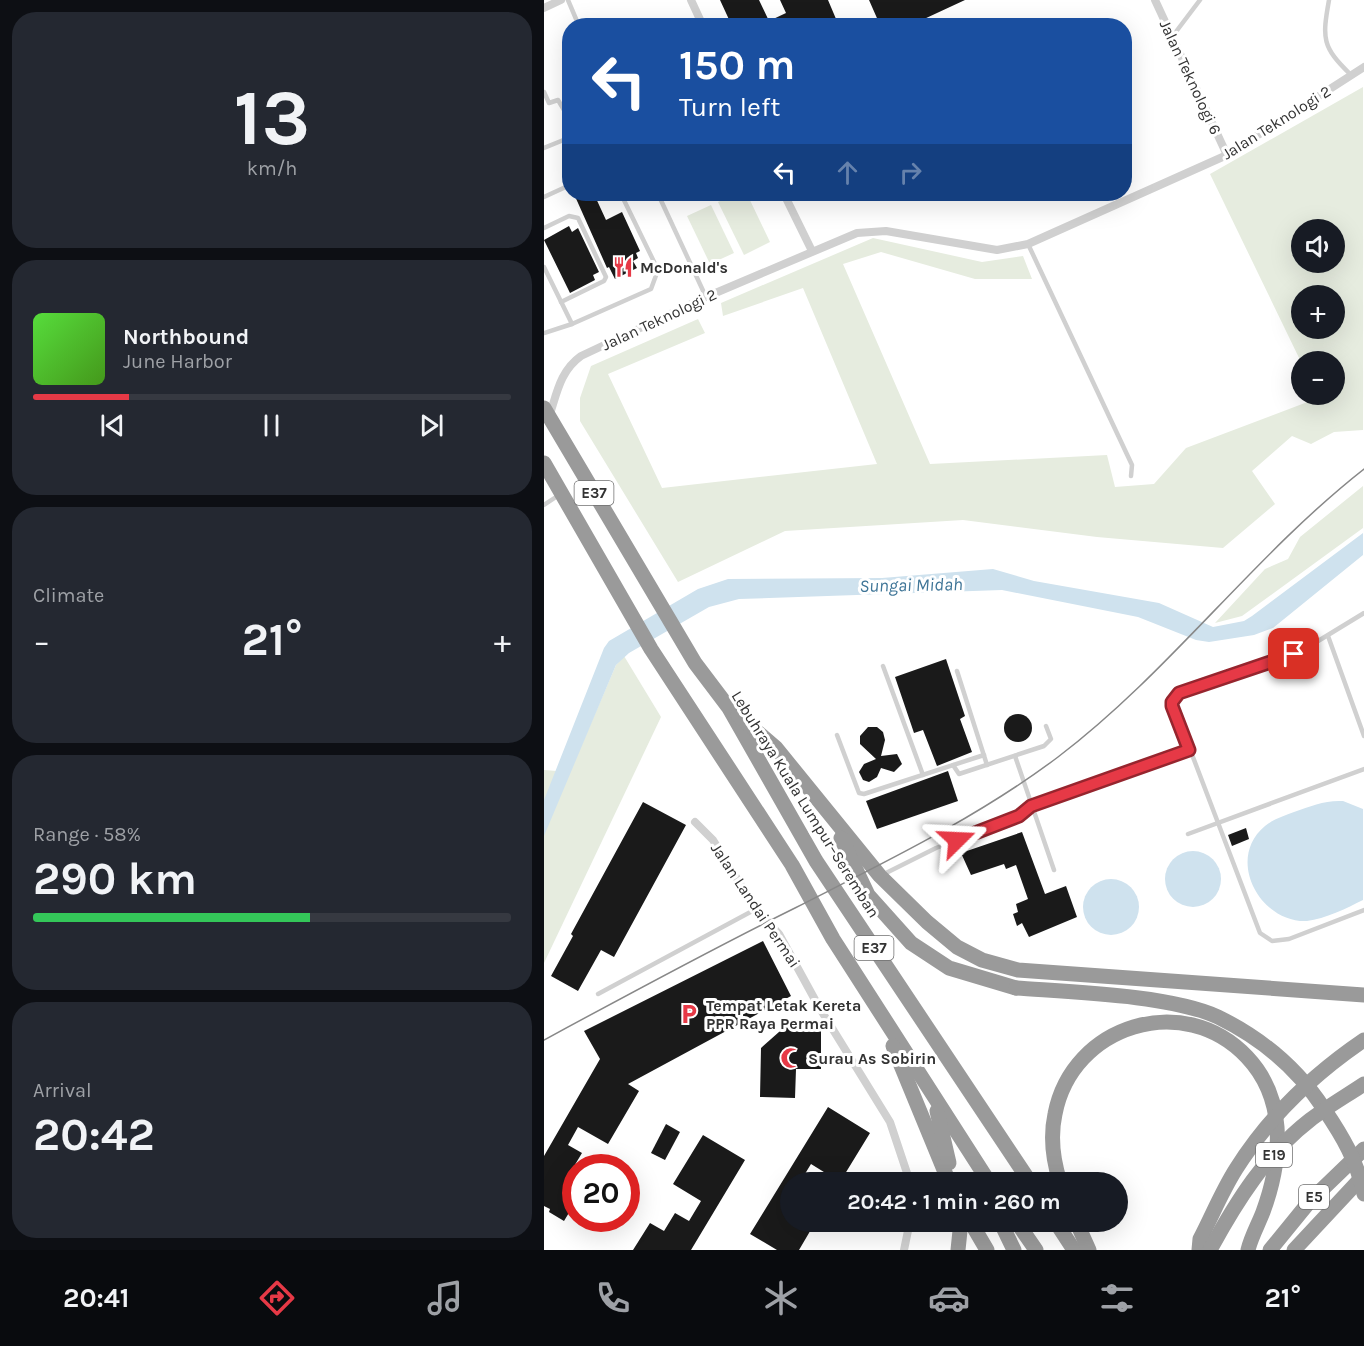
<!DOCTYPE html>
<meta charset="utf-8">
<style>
body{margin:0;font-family:Karla,sans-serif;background:#242831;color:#f1f3f6;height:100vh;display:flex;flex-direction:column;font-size:22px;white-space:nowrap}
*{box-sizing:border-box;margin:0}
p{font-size:20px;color:#9ea1a6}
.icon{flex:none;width:33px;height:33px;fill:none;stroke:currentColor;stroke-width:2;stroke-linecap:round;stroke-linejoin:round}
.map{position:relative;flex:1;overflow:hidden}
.panel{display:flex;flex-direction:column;gap:12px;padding:12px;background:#0d0f14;width:544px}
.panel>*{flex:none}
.top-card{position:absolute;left:18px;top:18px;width:570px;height:183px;border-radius:24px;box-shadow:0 6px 24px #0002;background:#1a4fa0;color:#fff;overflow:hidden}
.fabs{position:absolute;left:747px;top:219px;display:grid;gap:12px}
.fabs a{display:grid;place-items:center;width:54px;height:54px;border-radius:50%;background:#171b24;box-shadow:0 6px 24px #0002;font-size:30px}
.speed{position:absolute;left:18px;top:1154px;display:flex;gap:12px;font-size:30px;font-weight:700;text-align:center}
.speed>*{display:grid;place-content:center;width:78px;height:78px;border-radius:50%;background:#171b24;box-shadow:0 6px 24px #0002;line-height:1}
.speed .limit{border:9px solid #d22;background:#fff;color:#111}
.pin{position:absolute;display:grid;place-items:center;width:51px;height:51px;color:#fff;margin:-26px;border-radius:12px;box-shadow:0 3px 9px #0006}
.me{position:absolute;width:66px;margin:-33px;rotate:69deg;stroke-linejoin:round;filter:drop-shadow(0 0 4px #0008)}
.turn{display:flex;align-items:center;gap:21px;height:126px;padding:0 18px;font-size:27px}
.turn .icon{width:78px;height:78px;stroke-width:2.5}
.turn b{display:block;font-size:42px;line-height:51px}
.lanes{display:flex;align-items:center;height:57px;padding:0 18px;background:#0003;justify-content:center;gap:30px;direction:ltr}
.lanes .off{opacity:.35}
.big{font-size:45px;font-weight:700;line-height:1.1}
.panel .card{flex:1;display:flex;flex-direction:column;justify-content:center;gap:9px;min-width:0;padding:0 21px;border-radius:24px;background:#242831}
.panel .dial{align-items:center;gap:0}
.dial b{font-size:78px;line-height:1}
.song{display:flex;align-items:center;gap:18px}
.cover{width:72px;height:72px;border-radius:9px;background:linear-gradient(135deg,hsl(110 70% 55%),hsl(100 70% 35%))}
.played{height:6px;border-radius:3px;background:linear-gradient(90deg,#e63946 20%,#363941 20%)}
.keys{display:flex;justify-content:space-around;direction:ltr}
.heat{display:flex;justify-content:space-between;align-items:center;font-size:33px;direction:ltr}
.charge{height:9px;border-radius:4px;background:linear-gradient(90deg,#34c759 58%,#363941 0)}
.trip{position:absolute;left:236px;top:1172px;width:348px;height:60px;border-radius:30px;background:#171b24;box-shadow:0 6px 24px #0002;font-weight:700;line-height:60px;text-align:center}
.menu{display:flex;height:96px;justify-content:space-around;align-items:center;background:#090b0e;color:#9ea1a6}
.menu .icon{width:42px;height:42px}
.menu .current{color:#e63946}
.menu b{font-size:27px;color:#f1f3f6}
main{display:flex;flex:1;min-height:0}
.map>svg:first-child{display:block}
</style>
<main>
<section class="panel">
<div class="card dial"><b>13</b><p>km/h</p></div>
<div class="card">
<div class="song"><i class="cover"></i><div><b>Northbound</b><p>June Harbor</p></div></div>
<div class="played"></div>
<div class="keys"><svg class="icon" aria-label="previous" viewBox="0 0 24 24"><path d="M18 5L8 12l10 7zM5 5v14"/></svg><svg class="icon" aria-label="pause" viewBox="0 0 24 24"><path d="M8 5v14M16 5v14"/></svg><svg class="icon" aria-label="next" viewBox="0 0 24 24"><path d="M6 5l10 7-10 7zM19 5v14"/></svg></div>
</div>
<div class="card"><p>Climate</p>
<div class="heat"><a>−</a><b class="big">21°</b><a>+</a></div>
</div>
<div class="card"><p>Range · 58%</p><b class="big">290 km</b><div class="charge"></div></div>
<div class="card"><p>Arrival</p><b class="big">20:42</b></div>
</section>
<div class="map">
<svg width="820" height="1250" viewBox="0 0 820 1250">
<rect width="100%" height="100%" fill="#fff"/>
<g fill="#e6ecdf" fill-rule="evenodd">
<path d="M819 87V430L790 432 767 444 748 436 708 471 731 504 679 548 553 537 419 520 241 531 134 582 36 421V398L47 366 154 319 161 333 64 374 118 488 333 464 259 288 179 316 177 303 329 238 438 262 479 256 488 279H431L337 252 299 264 386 464 563 455 571 487 610 484 642 448 774 398 773 395 790 394V362H757L666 174ZM758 230H790V262H758ZM758 296H790V328H758Z"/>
<path d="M191 194H203L226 242 200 255 174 202Z"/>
<path d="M167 205 190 253 166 264 143 216Z"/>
<path d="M819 486V528L698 616 671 623 721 569 744 559 756 537Z"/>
<path d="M80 656 117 717 0 963V770L26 772 72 665Z"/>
</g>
<g fill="#cfe2ee">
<path d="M819 533V555L729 628 710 635 665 642 652 640 594 617 458 590 195 599 165 607 85 653 72 665 0 836V800L60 648 65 641 154 589 184 579 338 578 449 569 490 581 615 603 669 627 700 621 708 616Z"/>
<path d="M799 801 819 809V900C803 908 781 919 763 921 716 923 681 859 721 826 729 819 740 816 750 812 767 806 781 800 799 801Z"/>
<circle cx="649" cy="879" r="28"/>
<circle cx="567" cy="907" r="28"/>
</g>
<g fill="#1a1a1a">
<path d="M176 0H215L225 21 242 13 236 0H284L295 26H188Z"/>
<path d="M325 0H421L365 26H350L348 20 336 25Z"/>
<path d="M30 194H50L62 220 78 212 96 251 92 253 94 258 89 261 93 268 71 279 65 267 63 268Z"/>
<path d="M25 226 28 232 34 228 55 272 49 275 51 280 26 293 0 240Z"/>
<path d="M402 659 421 716 416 719 428 752 393 766 379 730 370 733 351 677Z"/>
<circle cx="474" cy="728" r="14"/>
<path d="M324 727H333L339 732 341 740 337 756 353 754 358 764 350 772 337 768 333 777 325 782 319 780 315 772 320 764 332 759 316 744V736Z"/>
<path d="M404 771 414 801 333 829 322 801Z"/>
<path d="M99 802 142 825 70 957 57 950 34 991 7 976 29 936 27 934Z"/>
<path d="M702 828 705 839 688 846 684 835Z"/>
<path d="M478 832 501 894 522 886 533 917 485 937 478 923 473 926 469 914 474 912 472 904 484 899 472 865 462 869 460 864 427 875 417 853Z"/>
<path d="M219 941 247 996 84 1084 95 1091 64 1144 34 1127 24 1145 38 1153 26 1173 32 1176V1201L20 1221 5 1212 6 1209 0 1206V1156L56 1059 40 1031Z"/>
<path d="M244 1024H277V1069H252L251 1098 216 1097 217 1048Z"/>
<path d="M284 1107 326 1133 296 1182 267 1164 256 1182H246V1198L243 1204 246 1206V1221H272L255 1250H233L206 1234Z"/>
<path d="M122 1124 136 1132 121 1160 107 1153Z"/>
<path d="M159 1135 201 1160 147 1250H89L106 1223 120 1231 131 1213 145 1221 157 1201 129 1184Z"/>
</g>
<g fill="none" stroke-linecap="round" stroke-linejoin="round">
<g stroke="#d0d0d0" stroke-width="4.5">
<path d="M24 0 35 26"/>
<path d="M785 0C778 39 778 47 807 75"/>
<path d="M628 37 656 0"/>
<path d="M0 92 5 103 14 100 26 120"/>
<path d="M0 148 22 139 26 134"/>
<path d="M114 194 162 297"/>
<path d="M0 197 26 185"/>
<path d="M0 228 25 216 34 218 62 277 60 281 17 302"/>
<path d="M484 244 588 465 587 476"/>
<path d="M0 267 28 324"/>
<path d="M0 333 28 324 107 289 114 270 77 194"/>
<path d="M0 505 15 495"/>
<path d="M820 613 761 649 635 693 628 702 716 933 728 941 745 939 820 910"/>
<path d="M784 636 820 736"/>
<path d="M339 666 379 775"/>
<path d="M413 671 443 765"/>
<path d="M293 735 315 793 320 794 440 755"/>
<path d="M471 756 510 870"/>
<path d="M409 765 415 774 500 746 507 739 502 726"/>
<path d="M644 834 820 769"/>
<path d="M340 874 392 848 475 816 487 806 645 750"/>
<path d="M54 994 212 909"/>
</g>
<g stroke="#d0d0d0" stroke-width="8">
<path d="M147 0 159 26"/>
<path d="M611 0 683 155"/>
<path d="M0 8 17 0"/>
<path d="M240 194 268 251"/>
<path d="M5 417C13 393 16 371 37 356L162 297 313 233 342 231 453 250 484 244 683 155 820 67"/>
<path d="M151 822 169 840 212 909 235 934 275 1007 346 1122 366 1182"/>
<path d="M360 1250 366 1221"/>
</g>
<g stroke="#9a9a9a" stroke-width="15">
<path d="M0 408 151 663 185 708 272 861 486 1182"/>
<path d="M0 463 107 649 248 865 289 939 445 1182"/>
<path d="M194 715 232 748 336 876 383 922 413 947 438 960 474 970 820 995"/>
<path d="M297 838 324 895 367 943 405 968 472 988"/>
<path d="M349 1046 405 1182"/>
<path d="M393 1111 405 1163"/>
<path d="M516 1182C509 1160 506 1137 511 1114 528 1025 640 990 703 1057 721 1076 731 1101 733 1127 735 1156 729 1185 719 1212 714 1225 707 1237 704 1250"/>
<path d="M426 1221 443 1250"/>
<path d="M456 1221 470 1250"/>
<path d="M472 1221 492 1250"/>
<path d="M511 1221 530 1250"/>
<path d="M532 1221 545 1250"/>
<path d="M414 1250 417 1221"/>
<path d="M726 1250 766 1201 820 1149"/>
<path d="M750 1250 820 1175"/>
</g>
<path stroke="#888" stroke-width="1.5" d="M0 1040C83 995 166 950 251 908 341 862 433 818 514 757 626 672 709 556 820 469"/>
<g stroke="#9a9a9a" stroke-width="15">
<path d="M472 988C526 992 627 995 674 1017 717 1038 754 1069 780 1109 799 1137 813 1161 820 1194"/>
<path d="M655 1250 656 1239C668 1216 678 1191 692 1169 724 1118 770 1074 820 1040"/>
<path d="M666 1250C692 1202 722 1154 766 1120 783 1107 802 1096 820 1084"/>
</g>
</g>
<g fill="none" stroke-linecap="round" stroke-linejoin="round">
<g stroke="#96252e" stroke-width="15">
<path id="route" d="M413 840 475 816 487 806 645 750 628 706V702L635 693 750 654"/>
</g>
<use href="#route" stroke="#e63946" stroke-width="10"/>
</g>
<defs>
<g id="restaurant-bare" transform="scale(1.62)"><path d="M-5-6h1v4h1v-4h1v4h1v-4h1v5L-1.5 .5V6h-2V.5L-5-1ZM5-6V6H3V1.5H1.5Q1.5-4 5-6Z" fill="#e63946" stroke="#fff" stroke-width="2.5" paint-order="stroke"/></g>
<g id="parking-bare" transform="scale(1.62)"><path d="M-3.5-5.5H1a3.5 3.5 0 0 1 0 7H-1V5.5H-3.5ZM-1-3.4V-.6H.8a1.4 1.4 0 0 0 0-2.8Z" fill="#e63946" stroke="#fff" stroke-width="2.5" paint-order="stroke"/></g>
<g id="mosque-bare" transform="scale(1.62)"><path d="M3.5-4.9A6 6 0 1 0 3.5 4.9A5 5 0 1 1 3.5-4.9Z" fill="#e63946" stroke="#fff" stroke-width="2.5" paint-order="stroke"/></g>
</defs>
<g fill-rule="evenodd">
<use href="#restaurant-bare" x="79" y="267"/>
<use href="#parking-bare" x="145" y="1014"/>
<use href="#mosque-bare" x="247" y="1058"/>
</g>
<g text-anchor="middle" stroke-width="6" stroke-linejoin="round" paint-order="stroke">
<g fill="#fff" stroke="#707070" stroke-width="1.5">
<rect x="30.5" y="481" width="39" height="24" rx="4.5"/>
<rect x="310.5" y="936" width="39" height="24" rx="4.5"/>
<rect x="712" y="1143" width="36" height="24" rx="4.5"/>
<rect x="755" y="1185" width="30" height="24" rx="4.5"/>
</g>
<g font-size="15" font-weight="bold" fill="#333">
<text x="50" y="498">E37</text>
<text x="330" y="953">E37</text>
<text x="730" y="1160">E19</text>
<text x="770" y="1202">E5</text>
</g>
<g font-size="16" fill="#333" stroke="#fff">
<text transform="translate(647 77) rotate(65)" y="6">Jalan Teknologi 6</text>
<text transform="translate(732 122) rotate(-32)" y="6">Jalan Teknologi 2</text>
<text transform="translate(115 319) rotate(-25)" y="6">Jalan Teknologi 2</text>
<text transform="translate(262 804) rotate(58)" y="6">Lebuhraya Kuala Lumpur–Seremban</text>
<text transform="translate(212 905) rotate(56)" y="6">Jalan Landai Permai</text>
</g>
<g font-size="16" font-weight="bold" fill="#333" stroke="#fff" text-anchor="start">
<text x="96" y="273">McDonald's</text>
<text x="162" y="1011">Tempat Letak Kereta<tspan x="162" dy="18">PPR Raya Permai</tspan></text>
<text x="264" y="1064">Surau As Sobirin</text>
</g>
<g font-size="18" font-style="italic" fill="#3f7597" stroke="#fff">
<text transform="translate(367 585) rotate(-1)" y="6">Sungai Midah</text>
</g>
</g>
</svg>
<div class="fabs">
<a><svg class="icon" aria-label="sound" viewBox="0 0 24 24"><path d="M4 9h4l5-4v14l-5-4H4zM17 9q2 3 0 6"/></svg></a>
<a>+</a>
<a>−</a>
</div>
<div class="speed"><div class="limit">20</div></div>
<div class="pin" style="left:750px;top:654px;background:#d93025"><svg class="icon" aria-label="arrive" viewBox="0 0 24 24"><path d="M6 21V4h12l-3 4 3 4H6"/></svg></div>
<svg class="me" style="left:413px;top:840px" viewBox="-20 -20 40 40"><path d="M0-17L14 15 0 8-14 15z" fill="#e63946" stroke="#fff" stroke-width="4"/></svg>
<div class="trip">20:42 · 1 min · 260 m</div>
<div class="top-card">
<div class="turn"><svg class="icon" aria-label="left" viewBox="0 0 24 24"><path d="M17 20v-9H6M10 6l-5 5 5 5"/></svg><div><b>150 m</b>Turn left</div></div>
<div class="lanes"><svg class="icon" aria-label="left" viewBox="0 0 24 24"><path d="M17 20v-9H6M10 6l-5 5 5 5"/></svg><svg class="icon off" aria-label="ahead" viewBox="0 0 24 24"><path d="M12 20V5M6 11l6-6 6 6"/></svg><svg class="icon off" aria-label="right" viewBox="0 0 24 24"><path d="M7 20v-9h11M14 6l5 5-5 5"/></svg></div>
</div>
</div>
</main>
<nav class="menu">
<b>20:41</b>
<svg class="icon current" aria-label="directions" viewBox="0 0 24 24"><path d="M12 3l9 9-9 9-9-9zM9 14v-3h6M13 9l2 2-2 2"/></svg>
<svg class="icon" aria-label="music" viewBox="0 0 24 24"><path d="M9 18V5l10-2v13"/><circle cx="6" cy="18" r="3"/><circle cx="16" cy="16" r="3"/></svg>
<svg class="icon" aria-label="phone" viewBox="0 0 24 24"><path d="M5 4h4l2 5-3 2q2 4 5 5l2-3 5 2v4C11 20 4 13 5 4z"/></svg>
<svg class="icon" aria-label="climate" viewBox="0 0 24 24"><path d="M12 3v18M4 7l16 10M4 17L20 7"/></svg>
<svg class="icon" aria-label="car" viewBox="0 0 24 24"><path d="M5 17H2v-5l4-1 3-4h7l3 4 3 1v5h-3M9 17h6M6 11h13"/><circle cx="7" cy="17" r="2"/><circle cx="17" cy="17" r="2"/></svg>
<svg class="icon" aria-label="filters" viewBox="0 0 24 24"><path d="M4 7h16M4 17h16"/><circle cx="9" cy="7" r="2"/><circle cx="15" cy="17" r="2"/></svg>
<b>21°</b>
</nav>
